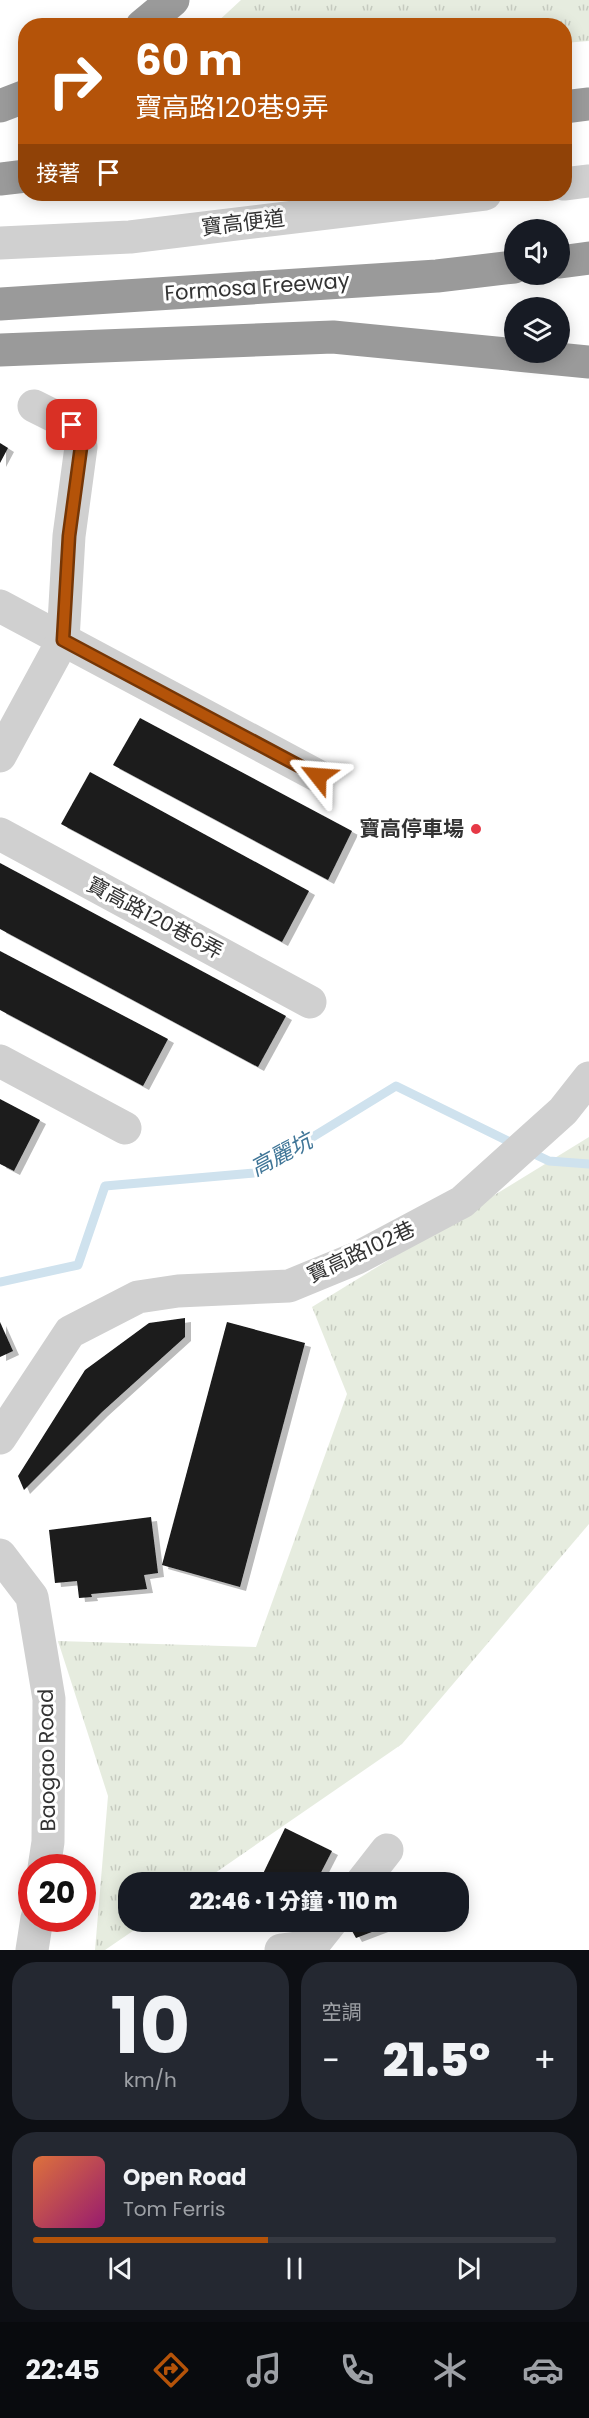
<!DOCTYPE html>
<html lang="zh-TW">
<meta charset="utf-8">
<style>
body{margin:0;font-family:Poppins,"Noto Sans TC",sans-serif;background:#242831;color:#f1f3f6;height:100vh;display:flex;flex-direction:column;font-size:22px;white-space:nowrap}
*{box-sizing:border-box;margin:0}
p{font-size:20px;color:#9ea1a6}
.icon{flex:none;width:33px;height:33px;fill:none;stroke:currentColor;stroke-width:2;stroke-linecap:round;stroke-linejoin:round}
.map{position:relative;height:1950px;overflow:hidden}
.side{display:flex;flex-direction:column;gap:12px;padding:12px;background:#0d0f14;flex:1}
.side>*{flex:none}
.hud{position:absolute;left:18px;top:18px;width:554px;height:183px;border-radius:24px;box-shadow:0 3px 15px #0003;background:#b45309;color:#fff;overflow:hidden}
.tools{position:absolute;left:504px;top:219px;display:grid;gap:12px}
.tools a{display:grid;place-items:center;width:66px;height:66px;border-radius:50%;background:#171b24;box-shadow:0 3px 15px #0003;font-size:30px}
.speed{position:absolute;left:18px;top:1854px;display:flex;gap:12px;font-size:30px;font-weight:700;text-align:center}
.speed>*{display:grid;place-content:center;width:78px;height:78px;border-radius:50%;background:#171b24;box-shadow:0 3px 15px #0003;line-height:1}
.speed .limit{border:9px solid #d22;background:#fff;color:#111}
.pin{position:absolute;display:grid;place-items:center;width:51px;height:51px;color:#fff;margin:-26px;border-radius:12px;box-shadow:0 3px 9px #0006}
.me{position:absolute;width:66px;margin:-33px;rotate:298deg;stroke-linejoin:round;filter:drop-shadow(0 0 4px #0008)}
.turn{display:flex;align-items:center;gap:21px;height:126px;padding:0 18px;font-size:27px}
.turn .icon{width:78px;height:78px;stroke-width:2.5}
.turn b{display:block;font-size:42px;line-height:51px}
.then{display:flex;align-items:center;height:57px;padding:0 18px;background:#0003;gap:12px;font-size:22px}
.big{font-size:45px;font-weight:800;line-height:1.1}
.side .widget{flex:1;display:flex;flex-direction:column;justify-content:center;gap:9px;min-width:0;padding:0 21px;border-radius:24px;background:#242831}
.side .dial{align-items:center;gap:0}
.dial b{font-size:78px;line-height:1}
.song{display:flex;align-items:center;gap:18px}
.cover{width:72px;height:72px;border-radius:9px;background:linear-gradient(135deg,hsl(20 70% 55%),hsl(320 70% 35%))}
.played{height:6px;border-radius:3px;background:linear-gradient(90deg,#b45309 45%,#363941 45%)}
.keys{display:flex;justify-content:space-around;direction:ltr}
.heat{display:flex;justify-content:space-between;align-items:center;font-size:33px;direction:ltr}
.side .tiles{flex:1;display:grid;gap:12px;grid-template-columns:1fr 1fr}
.widget:last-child{grid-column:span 2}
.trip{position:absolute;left:118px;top:1872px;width:351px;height:60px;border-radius:24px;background:#171b24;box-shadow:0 3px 15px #0003;font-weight:800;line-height:60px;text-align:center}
.tabs{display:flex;height:96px;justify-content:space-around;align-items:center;background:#090b0e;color:#9ea1a6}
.tabs .icon{width:42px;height:42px}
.tabs .active{color:#b45309}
.tabs b{font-size:27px;color:#f1f3f6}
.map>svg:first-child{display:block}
</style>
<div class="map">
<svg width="589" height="1950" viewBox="0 0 589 1950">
<defs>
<pattern id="grass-tufts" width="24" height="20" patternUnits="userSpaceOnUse" patternTransform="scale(1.5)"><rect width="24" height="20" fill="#e6ecdf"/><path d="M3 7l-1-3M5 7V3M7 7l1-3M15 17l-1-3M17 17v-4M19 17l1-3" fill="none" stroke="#c6cbc0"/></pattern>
<filter id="shadow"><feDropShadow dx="6" dy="4" stdDeviation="0" flood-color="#0004"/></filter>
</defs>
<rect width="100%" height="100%" fill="#fff"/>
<g fill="url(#grass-tufts)">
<path d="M241 0H589V41L564 43V26L214 25Z"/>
<path d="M589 1137V1524L402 1744 202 1882H129V1922H146L105 1950H95L108 1796 58 1641 256 1647 347 1394 312 1307Z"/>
</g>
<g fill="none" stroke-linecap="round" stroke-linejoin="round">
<g stroke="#cfe2ee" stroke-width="9">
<path d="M528 1151 549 1161 589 1164"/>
<path d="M0 1282 78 1265 105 1186 254 1173 396 1086 516 1145"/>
</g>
</g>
<g fill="#1a1a1a" filter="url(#shadow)">
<path d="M0 443 8 448 0 463Z"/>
<path d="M140 718 352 831 328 880 113 765Z"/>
<path d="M90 772 309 891 282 942 61 824Z"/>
<path d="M0 863 286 1016 258 1067 0 929Z"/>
<path d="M0 951 168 1039 143 1086 0 1010Z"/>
<path d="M0 1099 40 1120 14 1171 0 1164Z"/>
<path d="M185 1318V1337L102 1412 24 1490 18 1476 85 1370 149 1323Z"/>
<path d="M0 1322 13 1351 0 1357Z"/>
<path d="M227 1322 305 1343 240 1587 162 1565Z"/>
<path d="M151 1517 158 1573 144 1575 147 1589 91 1594 92 1597 79 1598 77 1581 55 1583 49 1530Z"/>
<path d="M285 1828 332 1851 316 1882H265L260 1880Z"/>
<path d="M347 1922H398L356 1938Z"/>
</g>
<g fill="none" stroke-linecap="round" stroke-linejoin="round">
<g stroke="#d0d0d0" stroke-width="33">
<path d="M564 184 589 181"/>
<path d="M0 243 130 237 485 194"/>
<path d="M0 606 318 776"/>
<path d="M0 756 63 640 69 536 81 447 72 425 34 406"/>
<path d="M0 834 310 1002"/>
<path d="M0 1061 125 1128"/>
<path d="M0 1438 70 1332 138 1297 178 1291 289 1286 357 1258 462 1202 563 1111 589 1078"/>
<path d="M0 1555 32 1597 49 1699 48 1842 44 1868"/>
<path d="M362 1882 387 1850"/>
<path d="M32 1950 37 1918"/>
<path d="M281 1950 312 1946 331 1922"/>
</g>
<g stroke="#9a9a9a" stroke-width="33">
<path d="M142 26 173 0"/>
<path d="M0 106 26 96"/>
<path d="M564 107 589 104"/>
<path d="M0 179 26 176"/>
<path d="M560 262 589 258"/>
<path d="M0 304 437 276 514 267"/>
<path d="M0 350 333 337 589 362"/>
</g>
</g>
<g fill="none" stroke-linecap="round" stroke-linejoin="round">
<g stroke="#753606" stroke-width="15">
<path id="route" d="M72 425 81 447 69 536 63 640 318 776"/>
</g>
<use href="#route" stroke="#b45309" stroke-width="10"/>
</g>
<circle fill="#e63946" stroke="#fff" stroke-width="2" cx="476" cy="829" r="6"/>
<g text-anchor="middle" stroke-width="6" stroke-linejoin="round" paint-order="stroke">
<g font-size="21" fill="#333" stroke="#fff">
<text transform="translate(243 223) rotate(-7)" y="7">寶高便道</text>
<text transform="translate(257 287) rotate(-4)" y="7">Formosa Freeway</text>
<text transform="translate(155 918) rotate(28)" y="7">寶高路120巷6弄</text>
<text transform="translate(361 1252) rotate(-25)" y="7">寶高路102巷</text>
<text transform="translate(47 1760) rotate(-91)" y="7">Baogao Road</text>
</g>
<g font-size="21" font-weight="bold" fill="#333" stroke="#fff" text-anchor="end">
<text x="464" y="836">寶高停車場</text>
</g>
<g font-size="22" font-style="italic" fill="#3f7597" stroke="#fff">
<text transform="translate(281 1154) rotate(-28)" y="8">高麗坑</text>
</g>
</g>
</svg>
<div class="tools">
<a><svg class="icon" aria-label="sound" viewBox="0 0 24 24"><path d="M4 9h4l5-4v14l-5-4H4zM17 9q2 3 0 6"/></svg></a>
<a><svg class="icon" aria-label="layers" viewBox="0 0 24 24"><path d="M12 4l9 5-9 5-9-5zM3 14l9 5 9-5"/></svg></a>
</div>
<div class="speed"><div class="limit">20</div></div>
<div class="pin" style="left:72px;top:425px;background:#d93025"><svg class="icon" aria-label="arrive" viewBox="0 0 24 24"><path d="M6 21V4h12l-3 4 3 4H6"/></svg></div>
<svg class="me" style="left:318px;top:776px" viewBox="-20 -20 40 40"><path d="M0-17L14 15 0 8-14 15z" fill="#b45309" stroke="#fff" stroke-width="4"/></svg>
<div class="trip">22:46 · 1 分鐘 · 110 m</div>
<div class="hud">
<div class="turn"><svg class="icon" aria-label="right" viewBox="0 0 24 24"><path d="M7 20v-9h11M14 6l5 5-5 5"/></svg><div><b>60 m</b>寶高路120巷9弄</div></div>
<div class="then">接著<svg class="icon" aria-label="arrive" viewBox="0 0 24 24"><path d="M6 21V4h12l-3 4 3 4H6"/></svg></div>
</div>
</div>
<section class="side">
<div class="tiles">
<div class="widget dial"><b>10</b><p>km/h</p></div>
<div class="widget"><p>空調</p>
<div class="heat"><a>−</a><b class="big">21.5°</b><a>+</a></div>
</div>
<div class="widget">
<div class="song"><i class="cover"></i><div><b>Open Road</b><p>Tom Ferris</p></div></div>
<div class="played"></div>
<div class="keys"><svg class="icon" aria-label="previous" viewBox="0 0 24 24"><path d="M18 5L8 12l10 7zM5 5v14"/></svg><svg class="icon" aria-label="pause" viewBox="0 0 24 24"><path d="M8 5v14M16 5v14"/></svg><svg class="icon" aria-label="next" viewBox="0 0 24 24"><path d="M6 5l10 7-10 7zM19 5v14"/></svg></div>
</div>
</div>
</section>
<nav class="tabs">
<b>22:45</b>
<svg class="icon active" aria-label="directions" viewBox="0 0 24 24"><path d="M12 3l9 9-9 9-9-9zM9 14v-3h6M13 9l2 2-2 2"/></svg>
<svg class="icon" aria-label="music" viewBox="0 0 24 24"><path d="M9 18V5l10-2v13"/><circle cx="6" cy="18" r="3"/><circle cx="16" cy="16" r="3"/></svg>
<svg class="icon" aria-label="phone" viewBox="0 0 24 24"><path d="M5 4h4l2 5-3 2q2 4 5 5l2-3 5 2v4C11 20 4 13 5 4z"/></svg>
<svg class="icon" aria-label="climate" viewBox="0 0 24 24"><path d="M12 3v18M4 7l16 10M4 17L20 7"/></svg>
<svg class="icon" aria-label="car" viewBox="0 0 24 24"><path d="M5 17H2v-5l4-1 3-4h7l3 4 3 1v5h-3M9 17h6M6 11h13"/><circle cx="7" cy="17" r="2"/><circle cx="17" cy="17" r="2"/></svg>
</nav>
